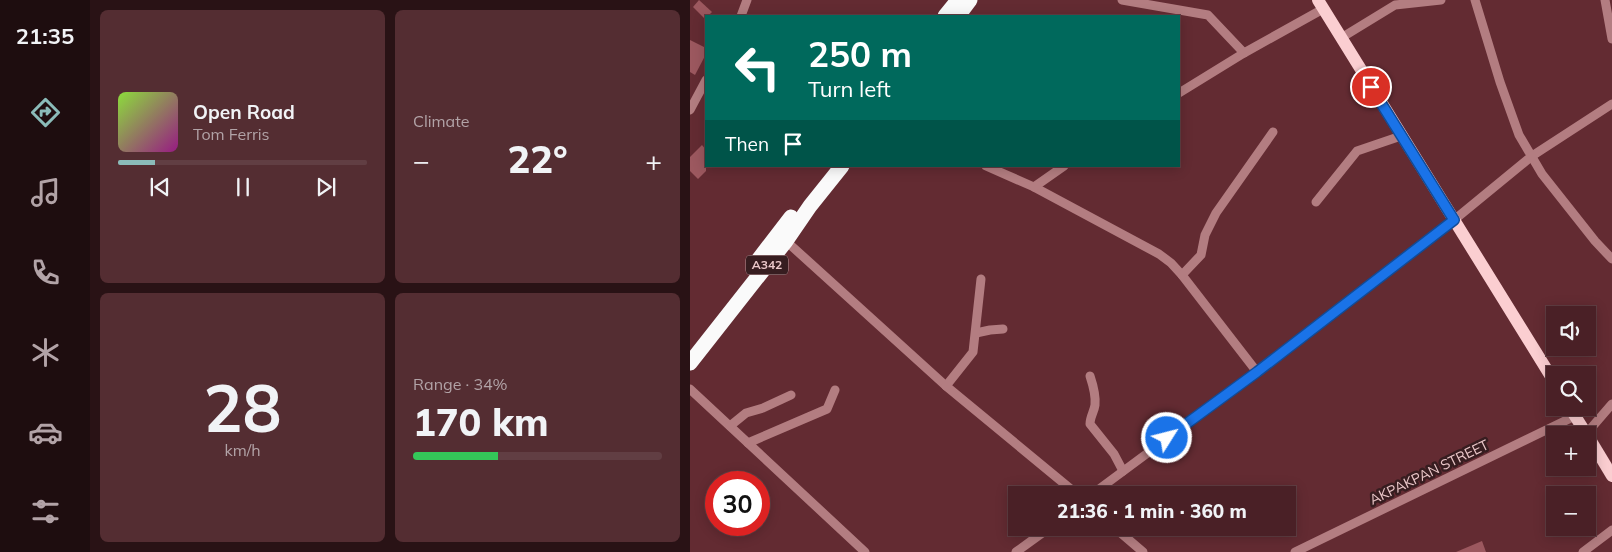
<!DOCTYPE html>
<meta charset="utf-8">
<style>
body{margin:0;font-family:Mulish,sans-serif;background:#542d32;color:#f1f3f6;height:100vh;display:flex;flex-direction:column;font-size:19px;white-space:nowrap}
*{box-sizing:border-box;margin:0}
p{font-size:16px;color:#b2a3a7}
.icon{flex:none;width:28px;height:28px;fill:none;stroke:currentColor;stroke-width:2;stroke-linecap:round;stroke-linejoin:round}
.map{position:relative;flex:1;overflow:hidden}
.panel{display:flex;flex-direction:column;gap:10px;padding:10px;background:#291215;width:600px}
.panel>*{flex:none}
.banner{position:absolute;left:15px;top:15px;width:475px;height:152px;border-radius:0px;box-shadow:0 2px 12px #0003,0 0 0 1px #613e43;background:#00695c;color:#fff;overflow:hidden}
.fabs{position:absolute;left:856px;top:306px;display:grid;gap:10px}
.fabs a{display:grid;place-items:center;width:50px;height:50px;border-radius:0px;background:#4a2026;box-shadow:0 2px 12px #0003,0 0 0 1px #613e43;font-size:25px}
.speed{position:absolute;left:15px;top:471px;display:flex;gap:10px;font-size:25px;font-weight:700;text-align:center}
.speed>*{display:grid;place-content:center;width:65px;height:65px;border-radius:50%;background:#4a2026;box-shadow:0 2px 12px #0003,0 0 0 1px #613e43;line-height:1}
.speed .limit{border:8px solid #d22;background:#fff;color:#111}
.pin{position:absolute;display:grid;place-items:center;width:42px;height:42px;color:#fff;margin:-21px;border:2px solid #fff;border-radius:50%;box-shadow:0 1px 5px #0007}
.me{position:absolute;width:55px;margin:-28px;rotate:54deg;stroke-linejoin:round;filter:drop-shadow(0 0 4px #0008)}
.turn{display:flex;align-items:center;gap:18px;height:105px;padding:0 20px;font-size:22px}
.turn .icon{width:65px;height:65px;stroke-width:2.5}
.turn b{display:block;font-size:35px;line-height:42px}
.then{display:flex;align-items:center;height:48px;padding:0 20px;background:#0003;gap:10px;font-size:19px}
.big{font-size:38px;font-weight:800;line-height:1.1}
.panel .widget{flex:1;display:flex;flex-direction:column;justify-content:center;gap:8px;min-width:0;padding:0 18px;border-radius:8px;background:#542d32}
.panel .dial{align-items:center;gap:0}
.dial b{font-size:65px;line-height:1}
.song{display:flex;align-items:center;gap:15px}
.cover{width:60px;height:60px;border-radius:8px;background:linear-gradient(135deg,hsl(90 70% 55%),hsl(310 70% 35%))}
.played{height:5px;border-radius:2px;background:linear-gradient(90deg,#8bbbb9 15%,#613e43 15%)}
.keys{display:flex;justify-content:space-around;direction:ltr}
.heat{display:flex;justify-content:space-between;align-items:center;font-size:28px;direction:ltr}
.charge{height:8px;border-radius:4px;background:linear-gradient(90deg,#34c759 34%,#613e43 0)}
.panel .tiles{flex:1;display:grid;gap:10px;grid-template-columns:repeat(2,1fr)}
.trip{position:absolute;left:318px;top:486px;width:288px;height:50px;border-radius:0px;background:#4a2026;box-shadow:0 2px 12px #0003,0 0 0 1px #613e43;font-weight:800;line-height:50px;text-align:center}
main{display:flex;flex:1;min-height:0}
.dock{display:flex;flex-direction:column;width:90px;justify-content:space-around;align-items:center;background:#1e0d0f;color:#b2a3a7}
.dock .icon{width:35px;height:35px}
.dock .on{color:#8bbbb9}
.dock b{font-size:22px;color:#f1f3f6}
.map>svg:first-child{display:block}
</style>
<main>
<nav class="dock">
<b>21:35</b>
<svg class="icon on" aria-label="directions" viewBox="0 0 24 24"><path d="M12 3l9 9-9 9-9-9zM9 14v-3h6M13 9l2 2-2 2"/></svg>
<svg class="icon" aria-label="music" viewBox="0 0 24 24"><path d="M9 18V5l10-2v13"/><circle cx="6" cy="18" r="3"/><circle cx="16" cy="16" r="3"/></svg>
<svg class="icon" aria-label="phone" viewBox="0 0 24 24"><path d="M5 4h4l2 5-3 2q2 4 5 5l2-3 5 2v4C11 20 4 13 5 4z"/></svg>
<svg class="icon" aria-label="climate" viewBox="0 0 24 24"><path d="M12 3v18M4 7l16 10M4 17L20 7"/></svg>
<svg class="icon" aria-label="car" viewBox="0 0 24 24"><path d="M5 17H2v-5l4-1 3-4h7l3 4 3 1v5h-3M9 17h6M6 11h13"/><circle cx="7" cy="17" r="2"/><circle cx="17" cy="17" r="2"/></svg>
<svg class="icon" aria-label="filters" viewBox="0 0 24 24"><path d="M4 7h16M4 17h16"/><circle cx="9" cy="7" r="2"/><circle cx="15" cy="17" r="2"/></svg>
</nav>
<section class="panel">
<div class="tiles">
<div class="widget">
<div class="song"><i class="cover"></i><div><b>Open Road</b><p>Tom Ferris</p></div></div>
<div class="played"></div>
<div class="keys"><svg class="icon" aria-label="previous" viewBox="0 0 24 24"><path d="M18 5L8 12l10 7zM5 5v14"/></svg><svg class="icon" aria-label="pause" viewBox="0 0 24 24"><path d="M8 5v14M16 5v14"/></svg><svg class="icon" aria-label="next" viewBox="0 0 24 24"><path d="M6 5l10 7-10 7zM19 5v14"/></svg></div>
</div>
<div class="widget"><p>Climate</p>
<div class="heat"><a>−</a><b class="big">22°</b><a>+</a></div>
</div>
<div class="widget dial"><b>28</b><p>km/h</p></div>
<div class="widget"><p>Range · 34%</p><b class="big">170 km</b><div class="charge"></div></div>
</div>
</section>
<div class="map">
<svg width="922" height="552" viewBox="0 0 922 552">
<rect width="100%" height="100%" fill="#632b32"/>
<g fill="#9c585f">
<path d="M9 0 22 12 15 19 3 7Z"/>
<path d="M0 40 16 48V54L5 75 0 72Z"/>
<path d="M12 145 16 150V171L8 179 0 171V157Z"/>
<path d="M792 541 796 552H766Z"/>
</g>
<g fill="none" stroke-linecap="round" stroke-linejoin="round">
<g stroke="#b37d81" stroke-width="9">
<path d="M432 0 518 15 554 53"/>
<path d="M785 0 810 82 829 135 852 174 905 241 922 259"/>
<path d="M915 0 922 39"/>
<path d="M51 16 57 0"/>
<path d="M651 38 705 5 751 0"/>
<path d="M489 93 554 53 633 9"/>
<path d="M0 110 16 80"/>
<path d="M296 166 344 187 469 254 481 263 492 275 567 372"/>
<path d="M344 187 374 166"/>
<path d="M626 202 667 151 711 136"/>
<path d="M96 241 256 386 388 495"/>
<path d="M492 275 511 255 515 235 526 213 583 132"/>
<path d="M286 333 300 330 313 329"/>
<path d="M400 376C403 385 406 395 405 405 404 412 400 417 400 424L424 454 433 471"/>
<path d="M256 386 283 352 291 279"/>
<path d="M0 389 175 552"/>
<path d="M40 426 56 413 73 408 101 395"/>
<path d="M896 434 922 404"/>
<path d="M58 443 137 409 145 390"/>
<path d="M401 495 567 372 764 220 842 156 922 104"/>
<path d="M425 528 453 552"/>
<path d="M326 552 359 528"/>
<path d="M605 552 885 416"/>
<path d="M893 552 922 530"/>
</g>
<g stroke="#fbced1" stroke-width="12">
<path d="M628 0 865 383"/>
<path d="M880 408 897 435"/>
<path d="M898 436 922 476"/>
</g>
<g stroke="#fafafa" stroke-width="15">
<path d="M255 16 268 0"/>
<path d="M268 16 280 0"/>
<path d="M68 260 101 217"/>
<path d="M0 363 96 241 120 206 152 166"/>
</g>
</g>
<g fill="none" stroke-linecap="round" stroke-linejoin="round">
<g stroke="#114b97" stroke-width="12">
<path id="route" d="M477 438 567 372 764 220 681 87"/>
</g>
<use href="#route" stroke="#1a73e8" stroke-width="9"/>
</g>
<g text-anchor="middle" stroke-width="5" stroke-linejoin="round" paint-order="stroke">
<rect fill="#371d20" stroke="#b69597" stroke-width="1" x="56" y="255.5" width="42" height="19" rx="4"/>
<g font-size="12" font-weight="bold" fill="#ecc8ca">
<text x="77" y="269">A342</text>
</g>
<g font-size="14" fill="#ecc8ca" stroke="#371d20">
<text transform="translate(739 472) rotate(-26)" y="5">AKPAKPAN STREET</text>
</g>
</g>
</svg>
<div class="fabs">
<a><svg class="icon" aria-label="sound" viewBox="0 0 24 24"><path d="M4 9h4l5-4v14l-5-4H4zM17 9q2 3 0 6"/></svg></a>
<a><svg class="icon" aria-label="search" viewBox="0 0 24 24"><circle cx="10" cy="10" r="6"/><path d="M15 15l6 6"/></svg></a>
<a>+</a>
<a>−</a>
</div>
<div class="speed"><div class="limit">30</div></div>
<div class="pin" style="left:681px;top:87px;background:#d93025"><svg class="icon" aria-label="arrive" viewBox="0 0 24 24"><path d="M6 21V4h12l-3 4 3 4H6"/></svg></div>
<svg class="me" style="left:477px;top:438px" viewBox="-20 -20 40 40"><circle r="17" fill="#1a73e8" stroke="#fff" stroke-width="3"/><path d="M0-11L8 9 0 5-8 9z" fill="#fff"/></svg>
<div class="trip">21:36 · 1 min · 360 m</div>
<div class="banner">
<div class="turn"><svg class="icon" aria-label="left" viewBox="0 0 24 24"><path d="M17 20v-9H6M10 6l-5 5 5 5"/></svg><div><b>250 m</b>Turn left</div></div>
<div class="then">Then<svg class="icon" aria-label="arrive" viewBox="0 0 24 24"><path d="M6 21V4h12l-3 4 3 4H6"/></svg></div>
</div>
</div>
</main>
